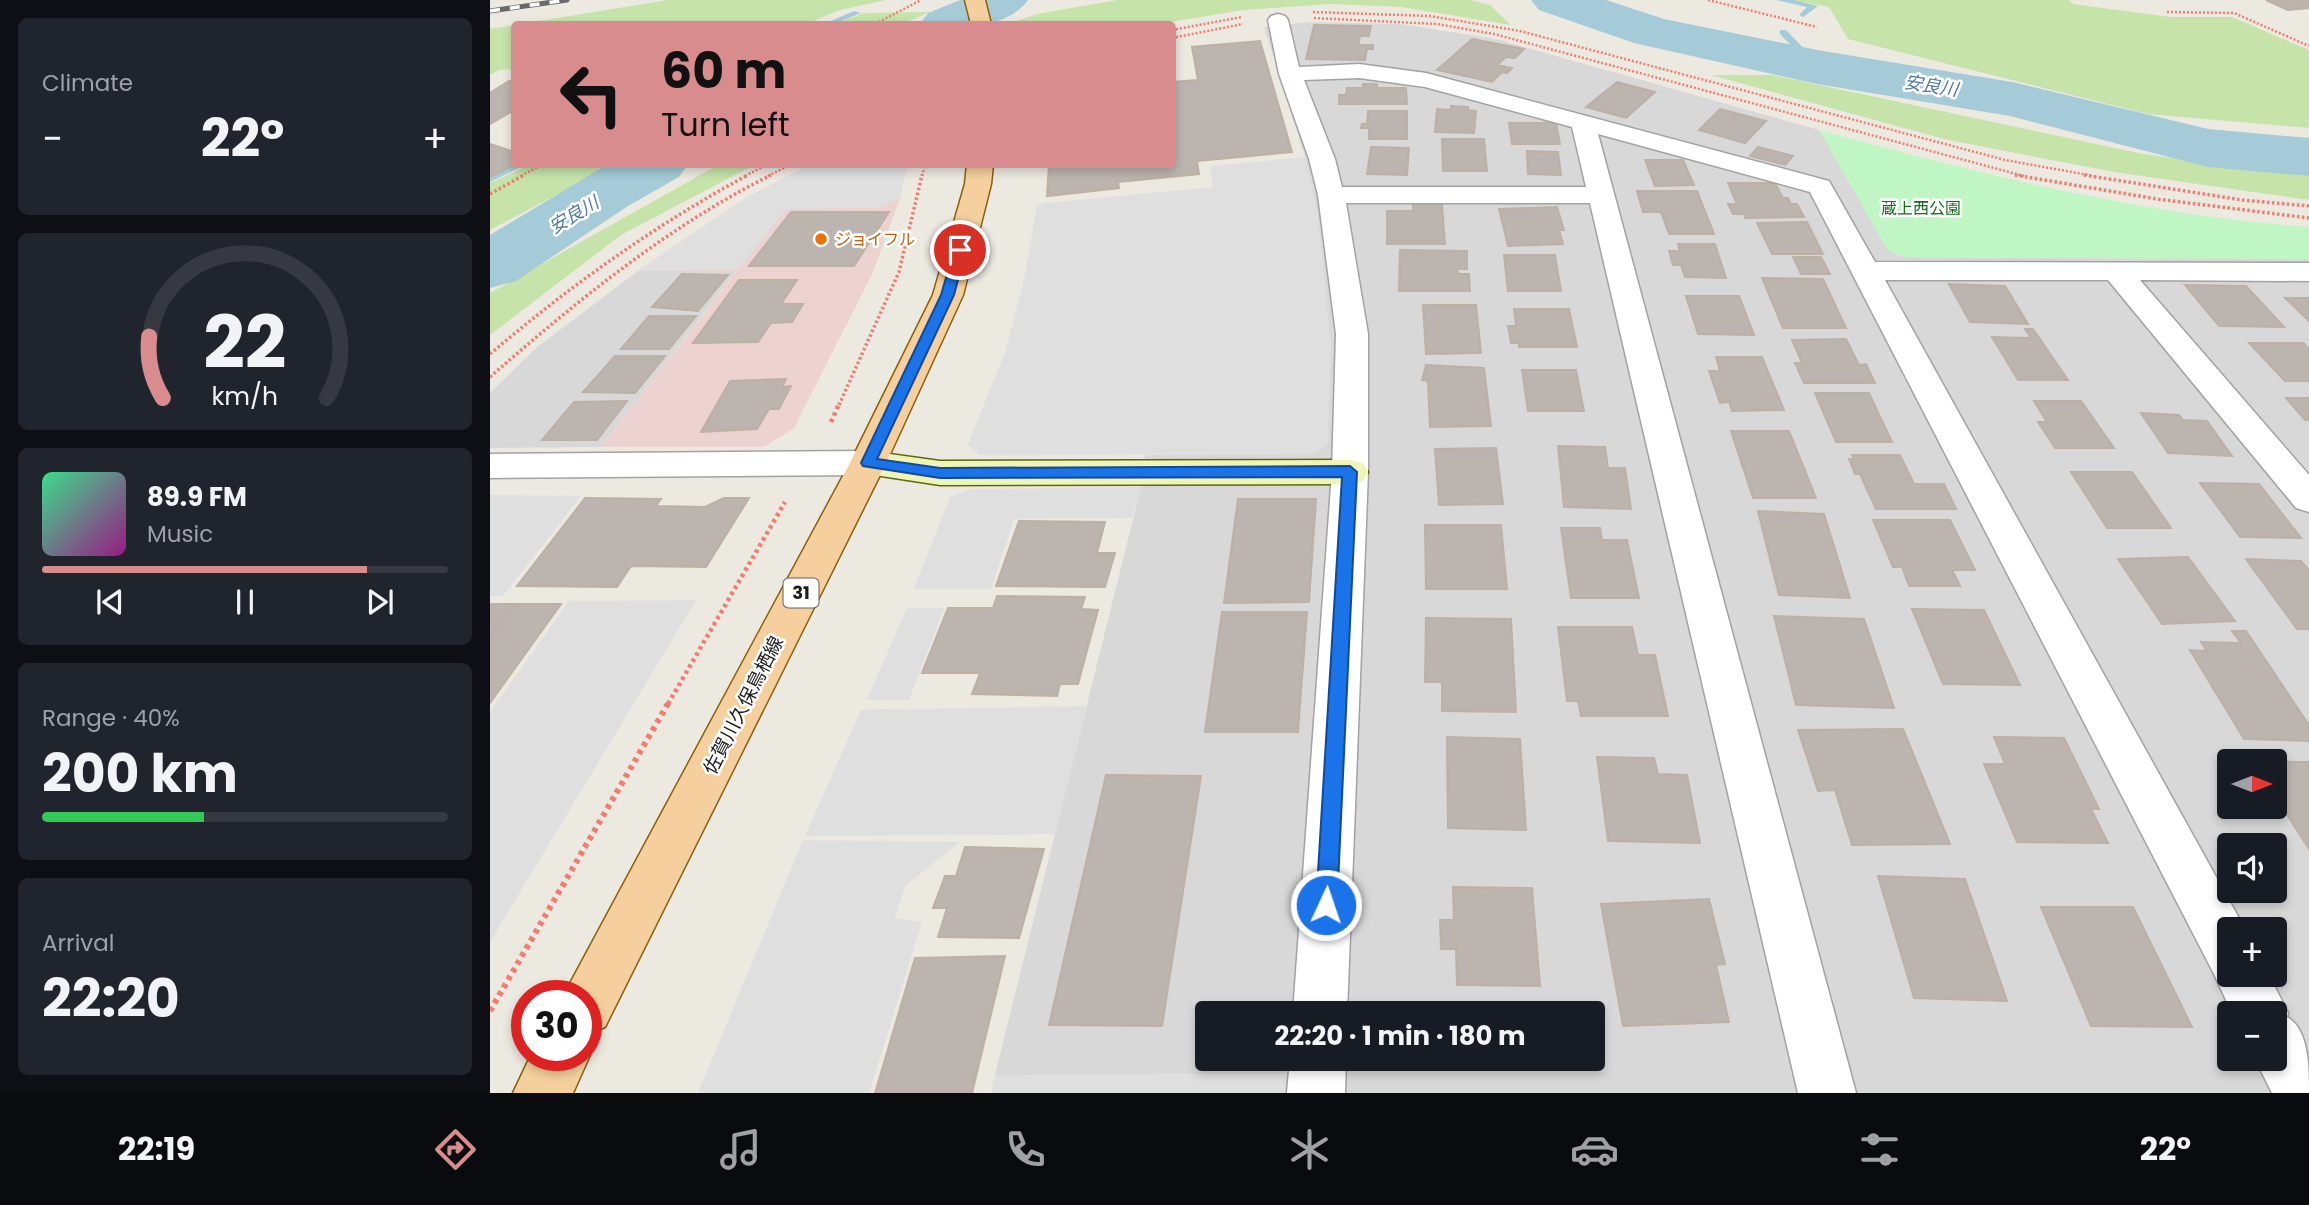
<!DOCTYPE html>
<meta charset="utf-8">
<style>
body{margin:0;font-family:Poppins,"Noto Sans JP",sans-serif;background:#20242c;color:#f1f3f6;height:100vh;display:flex;flex-direction:column;font-size:26px;white-space:nowrap}
*{box-sizing:border-box;margin:0}
p{font-size:23px;color:#9ea1a6}
.icon{flex:none;width:38px;height:38px;fill:none;stroke:currentColor;stroke-width:2;stroke-linecap:round;stroke-linejoin:round}
.map{position:relative;flex:1;overflow:hidden}
.details{display:flex;flex-direction:column;gap:18px;padding:18px;background:#0d0f14;width:490px}
.details>*{flex:none}
.top-card{position:absolute;left:21px;top:21px;width:665px;height:147px;border-radius:7px;box-shadow:0 4px 10px #0003;background:#d88c8d;color:#111;overflow:hidden}
.needle{width:46px;rotate:90deg}
.tools{position:absolute;left:1727px;top:749px;display:grid;gap:14px}
.tools a{display:grid;place-items:center;width:70px;height:70px;border-radius:7px;background:#171b24;box-shadow:0 4px 10px #0003;font-size:35px}
.speed{position:absolute;left:21px;top:980px;display:flex;gap:14px;font-size:35px;font-weight:700;text-align:center}
.speed>*{display:grid;place-content:center;width:91px;height:91px;border-radius:50%;background:#171b24;box-shadow:0 4px 10px #0003;line-height:1}
.speed .limit{border:10px solid #d22;background:#fff;color:#111}
.pin{position:absolute;display:grid;place-items:center;width:60px;height:60px;color:#fff;margin:-30px;border:4px solid #fff;border-radius:50%;box-shadow:0 2px 7px #0007}
.me{position:absolute;width:77px;margin:-38px;rotate:3deg;stroke-linejoin:round;filter:drop-shadow(0 0 5px #0008)}
.turn{display:flex;align-items:center;gap:24px;height:147px;padding:0 35px;font-size:32px}
.turn .icon{width:91px;height:91px;stroke-width:2.5}
.turn b{display:block;font-size:49px;line-height:60px}
.big{font-size:52px;font-weight:700;line-height:1.1}
.details .widget{flex:1;display:flex;flex-direction:column;justify-content:center;gap:10px;min-width:0;padding:0 24px;border-radius:10px;background:#20242c}
.details .dial{align-items:center;gap:0}
.dial svg{height:182px;overflow:visible;fill:none;stroke:#363941;stroke-width:7;stroke-linecap:round;text-anchor:middle}
.dial text{fill:#f1f3f6;stroke:none}
.song{display:flex;align-items:center;gap:21px}
.cover{width:84px;height:84px;border-radius:10px;background:linear-gradient(135deg,hsl(150 70% 55%),hsl(310 70% 35%))}
.played{height:7px;border-radius:4px;background:linear-gradient(90deg,#d88c8d 80%,#363941 80%)}
.keys{display:flex;justify-content:space-around;direction:ltr}
.heat{display:flex;justify-content:space-between;align-items:center;font-size:38px;direction:ltr}
.charge{height:10px;border-radius:5px;background:linear-gradient(90deg,#34c759 40%,#363941 0)}
.trip{position:absolute;left:705px;top:1001px;width:410px;height:70px;border-radius:7px;background:#171b24;box-shadow:0 4px 10px #0003;font-weight:700;line-height:70px;text-align:center}
.tabs{display:flex;height:112px;justify-content:space-around;align-items:center;background:#090b0e;color:#9ea1a6}
.tabs .icon{width:49px;height:49px}
.tabs .on{color:#d88c8d}
.tabs b{font-size:32px;color:#f1f3f6}
main{display:flex;flex:1;min-height:0}
.map>svg:first-child{display:block}
</style>
<main>
<section class="details">
<div class="widget"><p>Climate</p>
<div class="heat"><a>−</a><b class="big">22°</b><a>+</a></div>
</div>
<div class="widget dial"><svg viewBox="0 0 100 80">
<path d="M14 69A42 42 0 1 1 86 69"/>
<path d="M14 69A42 42 0 0 1 8 42" stroke="#d88c8d"/>
<text x="50" y="56" font-size="32" font-weight="700">22</text>
<text x="50" y="72" font-size="11">km/h</text>
</svg></div>
<div class="widget">
<div class="song"><i class="cover"></i><div><b>89.9 FM</b><p>Music</p></div></div>
<div class="played"></div>
<div class="keys"><svg class="icon" aria-label="previous" viewBox="0 0 24 24"><path d="M18 5L8 12l10 7zM5 5v14"/></svg><svg class="icon" aria-label="pause" viewBox="0 0 24 24"><path d="M8 5v14M16 5v14"/></svg><svg class="icon" aria-label="next" viewBox="0 0 24 24"><path d="M6 5l10 7-10 7zM19 5v14"/></svg></div>
</div>
<div class="widget"><p>Range · 40%</p><b class="big">200 km</b><div class="charge"></div></div>
<div class="widget"><p>Arrival</p><b class="big">22:20</b></div>
</section>
<div class="map">
<svg width="1819" height="1093" viewBox="0 0 1819 1093">
<rect width="100%" height="100%" fill="#ece9e1"/>
<g fill="#d9d8d8" fill-rule="evenodd">
<path d="M821 22 910 24 1006 39 1329 130 1414 257 1819 259V1093H794L796 1074 505 1075 651 487 655 455 826 454 841 346 827 212 815 157 774 27ZM1740 761H1785V807H1740ZM1740 845H1785V891H1740ZM1740 929H1785V975H1740ZM718 1013H1102V1059H718ZM1740 1013H1785V1059H1740Z"/>
<path d="M247 270 111 447 0 448V393L46 348 148 271Z"/>
</g>
<path fill="#ecd2d1" d="M319 165H417L410 198 383 272 304 428 274 447H111L247 271H148L254 199Z"/>
<g fill="#c6e4aa">
<path d="M178 0H396L350 10 316 24H30Z"/>
<path d="M627 0H980L1000 5 1021 25 911 7 841 4 754 10 668 24H518L547 14Z"/>
<path d="M1303 0H1579L1583 4 1680 17H1742L1819 50V128L1658 114 1358 39 1339 7Z"/>
<path d="M440 12 412 24H345L374 13Z"/>
<path d="M24 25V69L9 70 0 75V29Z"/>
<path d="M1221 75H1282L1653 154 1819 176V200L1624 172 1458 140Z"/>
<path d="M39 165V164L124 165 0 230V183Z"/>
<path d="M228 165H264L131 235 0 335V293Z"/>
</g>
<path fill="#c0f5c4" d="M1329 130C1490 174 1652 215 1819 227V259L1414 257 1398 251Z"/>
<g fill="#dfdfdf">
<path d="M815 157 827 212 841 346 838 443 826 454 489 455 478 444 516 350 535 275 547 204 723 187 720 166Z"/>
<path d="M319 165H417L410 198 389 208 297 209 247 270 148 271 254 199Z"/>
<path d="M651 487 642 518 524 519 501 589H424L460 497 481 489Z"/>
<path d="M0 495 91 496 13 596H0Z"/>
<path d="M206 600 0 942V712L79 601Z"/>
<path d="M417 608H454L419 700H377Z"/>
<path d="M596 706 565 834 315 836 371 710Z"/>
<path d="M313 840 470 842 415 886 405 918 432 922 379 1093H208Z"/>
<path d="M796 1074 794 1093H501L505 1075Z"/>
</g>
<g fill="none" stroke-linecap="round" stroke-linejoin="round">
<g fill="#a4cbd7" fill-rule="evenodd">
<path d="M1286 0H1304L1328 6 1313 17 1309 15 1317 7Z"/>
<path d="M364 11 371 13 344 24H334Z"/>
<path d="M1290 30H1296L1330 65V69H1324L1290 34Z"/>
<path d="M24 164H37L0 182V175Z"/>
</g>
<g fill="#a4cbd7" fill-rule="evenodd">
<path d="M470 0H538C516 31 464 27 430 24L438 13Z"/>
<path d="M1041 0H1116L1174 19 1327 50 1522 82 1718 129 1819 138V176L1718 167 1520 116 1327 84 1144 43 1049 10Z"/>
<path d="M118 164H198L189 177 138 206 26 281 0 288V235Z"/>
</g>
</g>
<g fill="#bcb4ae" stroke="#bdb0a5" stroke-width="2">
<path d="M1776 0H1819V8L1798 10Z"/>
<path d="M824 25 881 26 879 36H870L868 45H883V49H877L875 60 816 59Z"/>
<path d="M982 39 1034 49 1025 58 1016 57 1007 65 1022 68 1017 73 1012 72 1002 82 947 70Z"/>
<path d="M770 41 802 152 707 161 709 174 628 182 629 188 557 196 559 164H682V82L708 80 702 47Z"/>
<path d="M19 81H24V110L0 124V93Z"/>
<path d="M1127 82 1165 92 1136 118 1096 107Z"/>
<path d="M873 84H887V88H916L917 104H849V95H856L857 88H873Z"/>
<path d="M961 106 978 107V110L986 111 984 133 945 132 947 109 961 110Z"/>
<path d="M1230 109 1276 121 1255 143 1209 130Z"/>
<path d="M878 111H917V139H879V128H871L872 124H877Z"/>
<path d="M1019 123H1066L1070 144H1022Z"/>
<path d="M952 139H994L997 171H953Z"/>
<path d="M0 144 24 152 26 164 0 177Z"/>
<path d="M881 147 919 148 917 175 877 174Z"/>
<path d="M1268 147 1303 156 1295 165 1260 156Z"/>
<path d="M1037 151 1068 152 1071 175 1038 174Z"/>
<path d="M1155 160H1193L1204 185 1165 186Z"/>
<path d="M1238 183H1285L1293 198H1298L1301 204H1307L1314 217 1255 218 1254 214H1243L1238 204H1247Z"/>
<path d="M1147 191H1207L1224 234H1179L1171 212H1153Z"/>
<path d="M923 204H952L955 244H897V211H923Z"/>
<path d="M1067 207 1074 230H1069L1073 244 1018 246 1009 209Z"/>
<path d="M301 212H399L364 266H259Z"/>
<path d="M1317 222 1333 254H1282L1267 223Z"/>
<path d="M1188 244H1225L1236 278 1195 277 1191 265H1183L1179 251H1190Z"/>
<path d="M910 250 977 251V269H967L968 274H979L980 291H909Z"/>
<path d="M1014 255H1065L1071 291H1018Z"/>
<path d="M1303 257H1331L1340 274H1311Z"/>
<path d="M192 274 238 275 208 311 162 307Z"/>
<path d="M1272 278 1333 279 1356 328H1293Z"/>
<path d="M249 280H307L291 304H313L302 322 281 323 268 342 203 343Z"/>
<path d="M1459 284 1515 286 1538 324 1480 322Z"/>
<path d="M1695 285 1756 286 1794 327 1729 326Z"/>
<path d="M1196 296H1249L1264 335 1208 334Z"/>
<path d="M1795 298H1819V321Z"/>
<path d="M933 305H986L991 353 936 354Z"/>
<path d="M1024 309H1079L1087 347H1029V343H1021L1018 326H1026Z"/>
<path d="M159 316H206L179 349H131Z"/>
<path d="M1535 329H1543L1578 380H1528L1502 337 1541 338Z"/>
<path d="M1356 339 1369 365 1376 364 1385 383H1314L1305 363H1312L1302 340Z"/>
<path d="M1759 343H1813L1819 349V381H1795Z"/>
<path d="M125 356H175L145 393 93 392Z"/>
<path d="M1226 357H1272L1294 410 1242 411 1239 402 1230 403 1219 371H1230Z"/>
<path d="M936 365 994 368 1001 426 940 427 938 381 932 380Z"/>
<path d="M1032 370H1086L1094 411H1038Z"/>
<path d="M296 379 292 387 301 386 289 409H279L267 429 211 432 240 381Z"/>
<path d="M1325 393H1379L1402 442H1346Z"/>
<path d="M1796 398H1819V420H1815Z"/>
<path d="M137 401 107 440H52L84 402Z"/>
<path d="M1544 401H1591L1624 448H1565L1548 422H1557Z"/>
<path d="M1651 413 1689 415 1693 420 1717 421 1742 456 1678 453Z"/>
<path d="M1241 431H1299L1326 498H1263Z"/>
<path d="M1068 446 1115 447 1118 468H1135L1141 509 1074 507Z"/>
<path d="M1006 448 1013 504 949 505 945 449Z"/>
<path d="M1362 455H1410L1424 484H1454L1466 509H1386L1370 474H1365L1359 459H1364Z"/>
<path d="M1581 472H1642L1681 528H1617Z"/>
<path d="M1710 483 1769 484 1811 538 1750 537Z"/>
<path d="M95 498 171 499 166 506 215 507 234 498H259L216 567 141 566 127 587 27 586Z"/>
<path d="M748 499H826L819 602 734 603Z"/>
<path d="M1268 511 1334 514 1360 598 1289 595Z"/>
<path d="M1383 520H1460L1485 570H1462L1470 586H1419L1412 567H1403Z"/>
<path d="M529 521 615 522 607 553H625L615 587 506 586Z"/>
<path d="M935 525H1011L1017 589H936Z"/>
<path d="M1071 528H1110L1112 540H1137L1149 598H1081Z"/>
<path d="M1698 557 1745 621 1672 624 1628 559Z"/>
<path d="M1756 559 1811 561 1819 570V629H1807Z"/>
<path d="M507 596 595 597 591 609 608 610 588 684H570L567 696 482 694 490 673H432L458 608H503Z"/>
<path d="M0 604H25L0 637Z"/>
<path d="M25 604H71L0 703V637Z"/>
<path d="M1422 609 1494 610 1530 685 1453 684Z"/>
<path d="M732 612H817L808 732H715Z"/>
<path d="M1284 616 1374 619 1404 708 1306 705Z"/>
<path d="M936 618 1021 619 1026 712 952 711V682H935Z"/>
<path d="M1068 627H1142L1148 655H1165L1178 716H1091L1088 701H1077Z"/>
<path d="M1742 631H1756L1819 725V741L1754 739 1700 650 1717 651 1711 642 1751 643Z"/>
<path d="M1413 729 1460 844 1362 845 1345 790 1328 791 1308 730Z"/>
<path d="M957 737 1030 739 1036 830 958 828Z"/>
<path d="M1504 737 1574 738 1609 809H1601L1618 843 1527 842 1494 764H1515Z"/>
<path d="M1107 757 1164 758 1168 774 1197 775 1210 843 1118 841Z"/>
<path d="M1785 762H1819V849L1785 796Z"/>
<path d="M616 775 711 776 672 1026 559 1025Z"/>
<path d="M475 847 554 849 529 938 448 937 457 908H443L455 876H466Z"/>
<path d="M1388 876 1475 879 1517 1001 1424 998Z"/>
<path d="M963 887 1042 888 1050 986 967 985 966 949H951L950 920H964Z"/>
<path d="M1219 899 1235 964 1226 965 1239 1022 1133 1026 1111 904Z"/>
<path d="M1551 907H1643L1702 1027 1601 1026Z"/>
<path d="M515 956 482 1093H385L425 958Z"/>
</g>
<g fill="none" stroke-linecap="round" stroke-linejoin="round">
<g stroke="#a2a2a2" stroke-width="3">
<g id="street">
<path d="M788 14 795 16 798 20 809 67 869 64 936 73 1339 181 1385 262 1819 263V281L1650 280 1819 475V512L1806 508 1618 280H1395L1755 929H1740V975H1779L1798 1013 1797 1017C1819 1029 1819 1068 1819 1093H1782L1765 1059H1785V1013H1742L1724 974 1320 192 1108 134 1366 1093H1308L1100 203H856L878 334V472L857 1013H803L842 472 846 334 828 195 819 159 789 74 778 20 781 16ZM869 78 935 87 1082 127 1096 187H852L845 159 814 80Z"/>
<path d="M378 451 391 454 396 463 391 472 378 475 0 478V454Z"/>
<path d="M800 1059H856L855 1093H797Z"/>
</g>
</g>
<g stroke="#5e690c" stroke-width="3">
<path id="secondary" d="M378 451 450 461 860 460 873 463 878 472 873 481 860 484 450 485 365 472 360 463 365 454Z"/>
</g>
<g stroke="#89600a" stroke-width="3">
<g id="primary">
<path d="M475 0H495L501 24H481Z"/>
<path d="M477 164H503L501 184 473 295 396 463 115 1027 96 1035V996H74L77 989 360 463 443 295 475 184Z"/>
<path d="M96 1046 100 1055 83 1093H23L41 1055H96Z"/>
</g>
</g>
<g stroke="#f07d6f" stroke-width="2.5" stroke-dasharray="2 2" stroke-linecap="butt">
<path d="M1218 0 1327 27"/>
<path d="M823 12 940 16 1030 31 1515 160 1604 176"/>
<path d="M1677 12 1744 13 1819 46"/>
<path d="M824 18 947 24 1004 34 1534 176"/>
<path d="M385 24 431 0"/>
<path d="M682 30 752 17"/>
<path d="M682 38 753 24"/>
<path d="M31 176 53 164"/>
<path d="M255 176 278 164"/>
<path d="M278 176 302 164"/>
<path d="M432 176 435 164"/>
</g>
<g stroke="#f07d6f" stroke-width="3.5" stroke-dasharray="2.5 2.5" stroke-linecap="butt">
<path d="M1525 175 1667 199 1819 218"/>
<path d="M1594 175 1752 200 1819 206"/>
<path d="M0 194 34 175"/>
<path d="M0 354C80 286 165 225 258 175"/>
<path d="M0 377C87 301 177 227 281 175"/>
<path d="M349 405 409 272 432 175"/>
</g>
<g stroke="#f07d6f" stroke-width="4.5" stroke-dasharray="3.5 3.5" stroke-linecap="butt">
<path d="M341 422 349 404"/>
<path d="M178 704 295 502"/>
</g>
<path stroke="#f07d6f" stroke-width="6" stroke-dasharray="4.5 4.5" stroke-linecap="butt" d="M0 1011 179 702"/>
<use href="#street" fill="#fff" fill-rule="evenodd"/>
<use href="#secondary" fill="#f1f4b7" fill-rule="evenodd"/>
<use href="#primary" fill="#f5d09e" fill-rule="evenodd"/>
<g stroke="#696969" stroke-width="5">
<path id="rail" d="M0 11 77 0"/>
</g>
<use href="#rail" stroke="#fff" stroke-width="3.5" stroke-dasharray="10" stroke-linecap="butt"/>
</g>
<path fill="#1a73e8" stroke="#114b97" stroke-width="2" d="M470 247 476 250 464 295 387 459 450 468 860 466 867 472 847 905 844 912 836 915 829 912 826 905 852 477 450 478 373 466 371 463 451 295 464 250Z"/>
<circle fill="#e8710a" stroke="#fff" stroke-width="2.5" cx="331" cy="239" r="7"/>
<g text-anchor="middle" stroke-width="5" stroke-linejoin="round" paint-order="stroke">
<g font-size="16" fill="#12701b" stroke="#fff">
<text x="1431" y="214">蔵上西公園</text>
</g>
<g font-size="16" fill="#c56008" stroke="#fff" text-anchor="start">
<text x="345" y="245">ジョイフル</text>
</g>
<g font-size="18" font-style="italic" fill="#4f78a3" stroke="#fff">
<text transform="translate(1441 86) rotate(9)" y="6">安良川</text>
<text transform="translate(84 215) rotate(-31)" y="6">安良川</text>
</g>
<rect fill="#fff" stroke="#5f5f5f" stroke-width="2" x="293.5" y="578.5" width="35" height="29" rx="5"/>
<g font-size="18" font-weight="bold" fill="#1b1b1b">
<text x="311" y="599">31</text>
</g>
<g font-size="19" fill="#1b1b1b" stroke="#fff">
<text transform="translate(253 705) rotate(-63)" y="7">佐賀川久保鳥栖線</text>
</g>
</g>
</svg>
<div class="tools">
<a><svg class="needle" viewBox="-14 -14 28 28"><path d="M0-13l5 13h-10z" fill="#e53935"/><path d="M0 13l5-13h-10z" fill="#9ea1a6"/></svg></a>
<a><svg class="icon" aria-label="sound" viewBox="0 0 24 24"><path d="M4 9h4l5-4v14l-5-4H4zM17 9q2 3 0 6"/></svg></a>
<a>+</a>
<a>−</a>
</div>
<div class="speed"><div class="limit">30</div></div>
<div class="pin" style="left:470px;top:250px;background:#d93025"><svg class="icon" aria-label="arrive" viewBox="0 0 24 24"><path d="M6 21V4h12l-3 4 3 4H6"/></svg></div>
<svg class="me" style="left:836px;top:905px" viewBox="-20 -20 40 40"><circle r="17" fill="#1a73e8" stroke="#fff" stroke-width="3"/><path d="M0-11L8 9 0 5-8 9z" fill="#fff"/></svg>
<div class="trip">22:20 · 1 min · 180 m</div>
<div class="top-card">
<div class="turn"><svg class="icon" aria-label="left" viewBox="0 0 24 24"><path d="M17 20v-9H6M10 6l-5 5 5 5"/></svg><div><b>60 m</b>Turn left</div></div>
</div>
</div>
</main>
<nav class="tabs">
<b>22:19</b>
<svg class="icon on" aria-label="directions" viewBox="0 0 24 24"><path d="M12 3l9 9-9 9-9-9zM9 14v-3h6M13 9l2 2-2 2"/></svg>
<svg class="icon" aria-label="music" viewBox="0 0 24 24"><path d="M9 18V5l10-2v13"/><circle cx="6" cy="18" r="3"/><circle cx="16" cy="16" r="3"/></svg>
<svg class="icon" aria-label="phone" viewBox="0 0 24 24"><path d="M5 4h4l2 5-3 2q2 4 5 5l2-3 5 2v4C11 20 4 13 5 4z"/></svg>
<svg class="icon" aria-label="climate" viewBox="0 0 24 24"><path d="M12 3v18M4 7l16 10M4 17L20 7"/></svg>
<svg class="icon" aria-label="car" viewBox="0 0 24 24"><path d="M5 17H2v-5l4-1 3-4h7l3 4 3 1v5h-3M9 17h6M6 11h13"/><circle cx="7" cy="17" r="2"/><circle cx="17" cy="17" r="2"/></svg>
<svg class="icon" aria-label="filters" viewBox="0 0 24 24"><path d="M4 7h16M4 17h16"/><circle cx="9" cy="7" r="2"/><circle cx="15" cy="17" r="2"/></svg>
<b>22°</b>
</nav>
